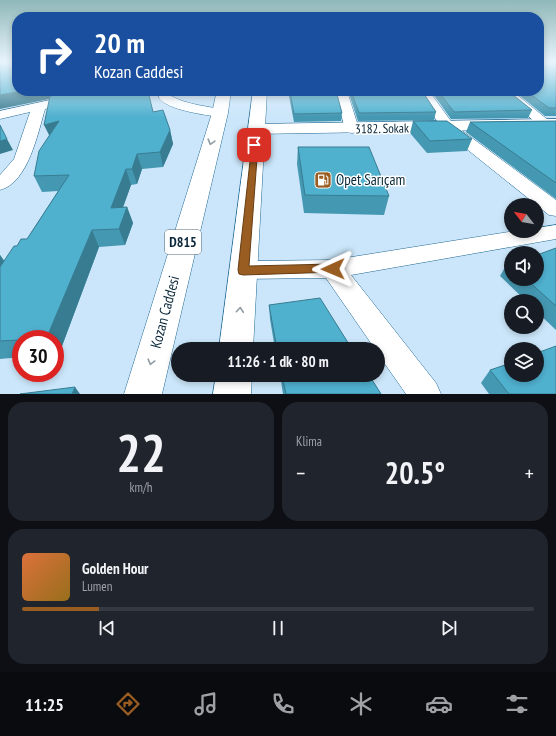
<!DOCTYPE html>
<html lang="tr">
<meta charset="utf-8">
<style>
body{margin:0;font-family:"PT Sans Narrow",sans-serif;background:#20242c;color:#f1f3f6;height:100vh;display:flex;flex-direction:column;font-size:15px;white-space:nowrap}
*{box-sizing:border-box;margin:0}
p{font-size:13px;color:#9ea1a6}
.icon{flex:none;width:22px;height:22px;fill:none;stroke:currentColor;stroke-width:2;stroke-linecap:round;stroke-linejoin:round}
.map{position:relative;height:394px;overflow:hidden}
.details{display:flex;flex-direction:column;gap:8px;padding:8px;background:#0d0f14;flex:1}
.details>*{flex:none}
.top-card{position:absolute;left:12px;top:12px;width:532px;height:84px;border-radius:16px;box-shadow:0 2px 6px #0003;background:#1a4fa0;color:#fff;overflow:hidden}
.needle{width:26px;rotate:301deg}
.tools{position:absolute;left:504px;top:198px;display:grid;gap:8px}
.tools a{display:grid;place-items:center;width:40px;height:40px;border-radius:50%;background:#171b24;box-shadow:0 2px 6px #0003;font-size:20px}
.speed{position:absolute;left:12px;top:330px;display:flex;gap:8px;font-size:20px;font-weight:700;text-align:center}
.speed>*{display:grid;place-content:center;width:52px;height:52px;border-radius:50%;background:#171b24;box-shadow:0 2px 6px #0003;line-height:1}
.speed .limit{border:6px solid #d22;background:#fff;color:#111}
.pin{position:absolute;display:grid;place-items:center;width:34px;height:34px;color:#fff;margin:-17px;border-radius:8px;box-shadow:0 2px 6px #0006}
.me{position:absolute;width:44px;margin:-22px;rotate:269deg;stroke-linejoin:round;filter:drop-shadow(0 0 3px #0008)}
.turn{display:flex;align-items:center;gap:14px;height:84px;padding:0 16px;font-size:18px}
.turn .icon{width:52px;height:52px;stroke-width:2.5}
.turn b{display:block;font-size:28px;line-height:34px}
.big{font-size:30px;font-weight:800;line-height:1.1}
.details .widget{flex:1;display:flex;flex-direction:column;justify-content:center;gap:6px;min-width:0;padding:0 14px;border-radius:16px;background:#20242c}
.details .dial{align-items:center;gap:0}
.dial b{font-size:52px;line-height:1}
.song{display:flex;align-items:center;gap:12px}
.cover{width:48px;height:48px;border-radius:6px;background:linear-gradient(135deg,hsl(20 70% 55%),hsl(40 70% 35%))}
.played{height:4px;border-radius:2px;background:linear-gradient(90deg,#9a5d21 15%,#363941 15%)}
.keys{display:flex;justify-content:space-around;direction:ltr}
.heat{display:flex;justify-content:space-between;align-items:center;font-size:22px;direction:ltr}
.details .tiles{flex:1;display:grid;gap:8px;grid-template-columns:1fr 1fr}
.widget:last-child{grid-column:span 2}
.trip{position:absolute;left:171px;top:342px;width:214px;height:40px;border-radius:20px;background:#171b24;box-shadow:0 2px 6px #0003;font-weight:800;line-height:40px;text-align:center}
.tabs{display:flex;height:64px;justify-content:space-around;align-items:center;background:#090b0e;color:#9ea1a6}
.tabs .icon{width:28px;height:28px}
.tabs .on{color:#9a5d21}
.tabs b{font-size:18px;color:#f1f3f6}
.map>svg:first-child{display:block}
</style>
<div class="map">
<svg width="556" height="394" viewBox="0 0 556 394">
<rect width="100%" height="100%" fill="#cbe6fa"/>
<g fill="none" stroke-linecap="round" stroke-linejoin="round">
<g stroke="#226995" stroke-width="1">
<g id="street">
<path d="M160 91H172L171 96C188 105 207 106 225 110L227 113 225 116 220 117C205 115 167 110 159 98Z"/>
<path d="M335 91H347L359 129 357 132 352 133 347 132 345 129Z"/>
<path d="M417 91H429L453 124 556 200V216L549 215 443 130Z"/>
<path d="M499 91H512L553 124 551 127 546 128 541 127Z"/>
<path d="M73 95 77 96 79 99 77 102 45 109C38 133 28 183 0 190V175L14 159 30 112 0 119V111Z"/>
<path d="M556 225V239L351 275 436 383 441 394H406L378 354V349H375L326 278 243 279 235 277 231 270 235 263 243 261 333 260 515 231H537V228Z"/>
</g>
</g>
<g stroke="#226995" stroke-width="1">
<path id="secondary" d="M556 119V129L256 134 250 133 248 129 250 125 256 124Z"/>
</g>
<g stroke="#226995" stroke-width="1">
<g id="highway">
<path d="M217 91H231L228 113 162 394H124L212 113Z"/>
<path d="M253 91H267L253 349H219Z"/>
<path d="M216 375H252L251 394H213Z"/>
</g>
</g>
<use href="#street" fill="#fff" fill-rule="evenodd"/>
<use href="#secondary" fill="#fff" fill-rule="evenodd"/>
<use href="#highway" fill="#fff" fill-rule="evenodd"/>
</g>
<g fill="#4598b2">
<path d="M0 62 153 112 170 130 173 144 163 167 142 169 137 184 131 185 123 207H127L133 223 125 245 99 247 59 354H55V339H21V357L0 359V255L4 261 17 246 27 239 58 191 42 192 34 176 49 136 50 99Z"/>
<path d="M556 62V116H545L514 91H539Z"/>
<path d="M288 91H336L342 113 341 121 294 122Z"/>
<path d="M348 91H422L436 112 434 120 358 121Z"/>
<path d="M431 91H508L532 110 528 118 451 119Z"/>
<path d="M413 121 472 139 467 151 427 153 410 133Z"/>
<path d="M556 121V199L466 132 470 122Z"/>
<path d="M298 147 389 196 384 215 304 213 297 164Z"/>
<path d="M556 248V330L537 312V301H526L500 276 508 262 511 261V279H537Z"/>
<path d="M269 305 352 349H275L270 319Z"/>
<path d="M490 370 556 394H489L481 383Z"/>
<path d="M280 375H369L381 394H283Z"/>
</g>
<g fill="#387c91">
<path d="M22 91H91L79 93 0 109V95Z"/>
<path d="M59 121 51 139 44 125Z"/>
<path d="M170 130 173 144 163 167 160 152Z"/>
<path d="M7 139 13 150 0 154V141Z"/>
<path d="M137 154 142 169 137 184 132 169Z"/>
<path d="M126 169 131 185 117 224 111 208Z"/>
<path d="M127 207 133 223 125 245 119 229Z"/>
<path d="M92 230 99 247 59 354 55 348V339H48L47 337Z"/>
<path d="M0 255 5 262 0 269Z"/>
<path d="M75 387 80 394H72Z"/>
</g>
<g fill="#50b1cf" stroke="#387c91">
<path d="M0 62H17V91H22L0 95Z"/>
<path d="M539 62H556V108H549L526 91H539Z"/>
<path d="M81 91H148L153 112 163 110 170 130 160 152 137 154 132 169H126L111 208 127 207 119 229 92 230 47 337 21 339V340L0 341V267L14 246H17L21 239H27L69 175 34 176 39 151 59 121 44 125 50 96Z"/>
<path d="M290 91H336L342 113 294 114Z"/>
<path d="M351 91H422L436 112 359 113Z"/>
<path d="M438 91H508L532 110 454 112Z"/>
<path d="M413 121H447L472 139 430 141Z"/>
<path d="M556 121V183L470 122Z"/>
<path d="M0 125 7 139 0 141Z"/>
<path d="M298 147H369L389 196 305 195Z"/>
<path d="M556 248V306L526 279H537V255Z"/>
<path d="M511 261V265L508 262Z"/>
<path d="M320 298 352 349H277L269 305Z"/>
<path d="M556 346V394H509L490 370 511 363V375H537V353Z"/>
<path d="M282 375H369L381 394H286Z"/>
<path d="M75 387 72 394H20Z"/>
</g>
<defs><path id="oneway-chevron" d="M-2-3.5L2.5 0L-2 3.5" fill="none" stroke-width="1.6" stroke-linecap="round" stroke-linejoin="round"/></defs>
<g stroke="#909da5">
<use href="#oneway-chevron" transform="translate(211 142) rotate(106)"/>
<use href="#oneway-chevron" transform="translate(240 310) rotate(-85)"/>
<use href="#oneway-chevron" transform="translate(151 362) rotate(105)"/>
</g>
<linearGradient id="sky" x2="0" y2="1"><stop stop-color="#8fb8b9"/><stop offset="0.53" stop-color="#e8f4fd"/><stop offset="1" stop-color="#e8f4fd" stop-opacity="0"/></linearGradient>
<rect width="556" height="117" fill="url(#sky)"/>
<path fill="#9a5d21" stroke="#643c15" d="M252 143H257L258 145 249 266 333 264 337 266 339 269 337 272 243 275 239 274 238 270Z"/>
<defs>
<g id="fuel-square" transform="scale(0.9)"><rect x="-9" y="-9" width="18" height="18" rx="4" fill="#9a5d21" stroke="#fff"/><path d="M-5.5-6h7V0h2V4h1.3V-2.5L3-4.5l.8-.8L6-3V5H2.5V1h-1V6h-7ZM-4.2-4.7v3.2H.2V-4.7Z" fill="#fff"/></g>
</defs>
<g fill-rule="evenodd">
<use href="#fuel-square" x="323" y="180"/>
</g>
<g text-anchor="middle" stroke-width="3" stroke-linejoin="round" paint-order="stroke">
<g font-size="13" fill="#082638" stroke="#fff">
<text transform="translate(382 128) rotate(-1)" y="5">3182. Sokak</text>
</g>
<rect fill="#fff" stroke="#526774" stroke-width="1" x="165" y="230" width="36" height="24" rx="3"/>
<g font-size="14" font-weight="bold" fill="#082638">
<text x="183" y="247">D815</text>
</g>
<g font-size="15" fill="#082638" stroke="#fff" text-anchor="start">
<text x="336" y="185">Opet Sarıçam</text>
</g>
<g font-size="15" fill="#082638" stroke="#fff">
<text transform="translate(165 312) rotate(-75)" y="5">Kozan Caddesi</text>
</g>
</g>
</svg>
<div class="tools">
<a><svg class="needle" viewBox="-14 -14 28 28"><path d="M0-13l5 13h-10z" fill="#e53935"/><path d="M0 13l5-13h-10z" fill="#9ea1a6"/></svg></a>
<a><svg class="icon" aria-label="sound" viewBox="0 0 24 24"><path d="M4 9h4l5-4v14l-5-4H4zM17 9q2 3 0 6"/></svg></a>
<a><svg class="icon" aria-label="search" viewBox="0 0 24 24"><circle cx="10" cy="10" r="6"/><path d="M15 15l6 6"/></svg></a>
<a><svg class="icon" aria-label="layers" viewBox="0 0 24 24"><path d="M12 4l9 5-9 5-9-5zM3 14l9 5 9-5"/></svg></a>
</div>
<div class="speed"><div class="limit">30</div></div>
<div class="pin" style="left:254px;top:145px;background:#d93025"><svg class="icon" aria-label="arrive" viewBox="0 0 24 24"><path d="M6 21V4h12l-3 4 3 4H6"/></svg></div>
<svg class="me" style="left:333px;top:269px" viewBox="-20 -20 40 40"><path d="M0-17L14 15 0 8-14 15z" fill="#9a5d21" stroke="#fff" stroke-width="4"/></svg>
<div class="trip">11:26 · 1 dk · 80 m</div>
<div class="top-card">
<div class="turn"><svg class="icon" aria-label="right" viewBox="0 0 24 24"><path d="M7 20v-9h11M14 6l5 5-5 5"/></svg><div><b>20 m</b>Kozan Caddesi</div></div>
</div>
</div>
<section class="details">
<div class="tiles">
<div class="widget dial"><b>22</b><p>km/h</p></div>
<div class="widget"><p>Klima</p>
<div class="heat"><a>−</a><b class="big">20.5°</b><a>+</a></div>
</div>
<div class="widget">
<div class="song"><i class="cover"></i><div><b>Golden Hour</b><p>Lumen</p></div></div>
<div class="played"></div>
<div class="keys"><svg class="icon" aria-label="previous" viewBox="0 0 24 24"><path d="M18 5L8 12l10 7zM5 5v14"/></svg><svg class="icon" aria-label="pause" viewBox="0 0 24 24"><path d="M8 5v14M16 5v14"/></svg><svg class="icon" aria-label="next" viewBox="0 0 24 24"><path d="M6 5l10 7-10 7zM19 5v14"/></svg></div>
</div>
</div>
</section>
<nav class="tabs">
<b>11:25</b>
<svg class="icon on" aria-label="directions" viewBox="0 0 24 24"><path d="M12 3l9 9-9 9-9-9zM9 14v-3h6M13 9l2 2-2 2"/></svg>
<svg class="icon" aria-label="music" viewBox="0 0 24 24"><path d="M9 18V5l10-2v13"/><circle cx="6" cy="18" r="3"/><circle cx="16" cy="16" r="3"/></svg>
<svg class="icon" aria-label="phone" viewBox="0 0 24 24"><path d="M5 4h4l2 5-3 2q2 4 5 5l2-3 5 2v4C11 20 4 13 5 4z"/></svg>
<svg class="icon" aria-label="climate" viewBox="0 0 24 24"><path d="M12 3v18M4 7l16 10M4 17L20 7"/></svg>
<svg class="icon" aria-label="car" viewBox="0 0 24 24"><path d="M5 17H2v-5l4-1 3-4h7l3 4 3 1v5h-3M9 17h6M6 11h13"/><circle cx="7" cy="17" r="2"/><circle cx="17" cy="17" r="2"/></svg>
<svg class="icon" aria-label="filters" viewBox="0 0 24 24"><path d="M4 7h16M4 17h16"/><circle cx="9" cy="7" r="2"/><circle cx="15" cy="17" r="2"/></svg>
</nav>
